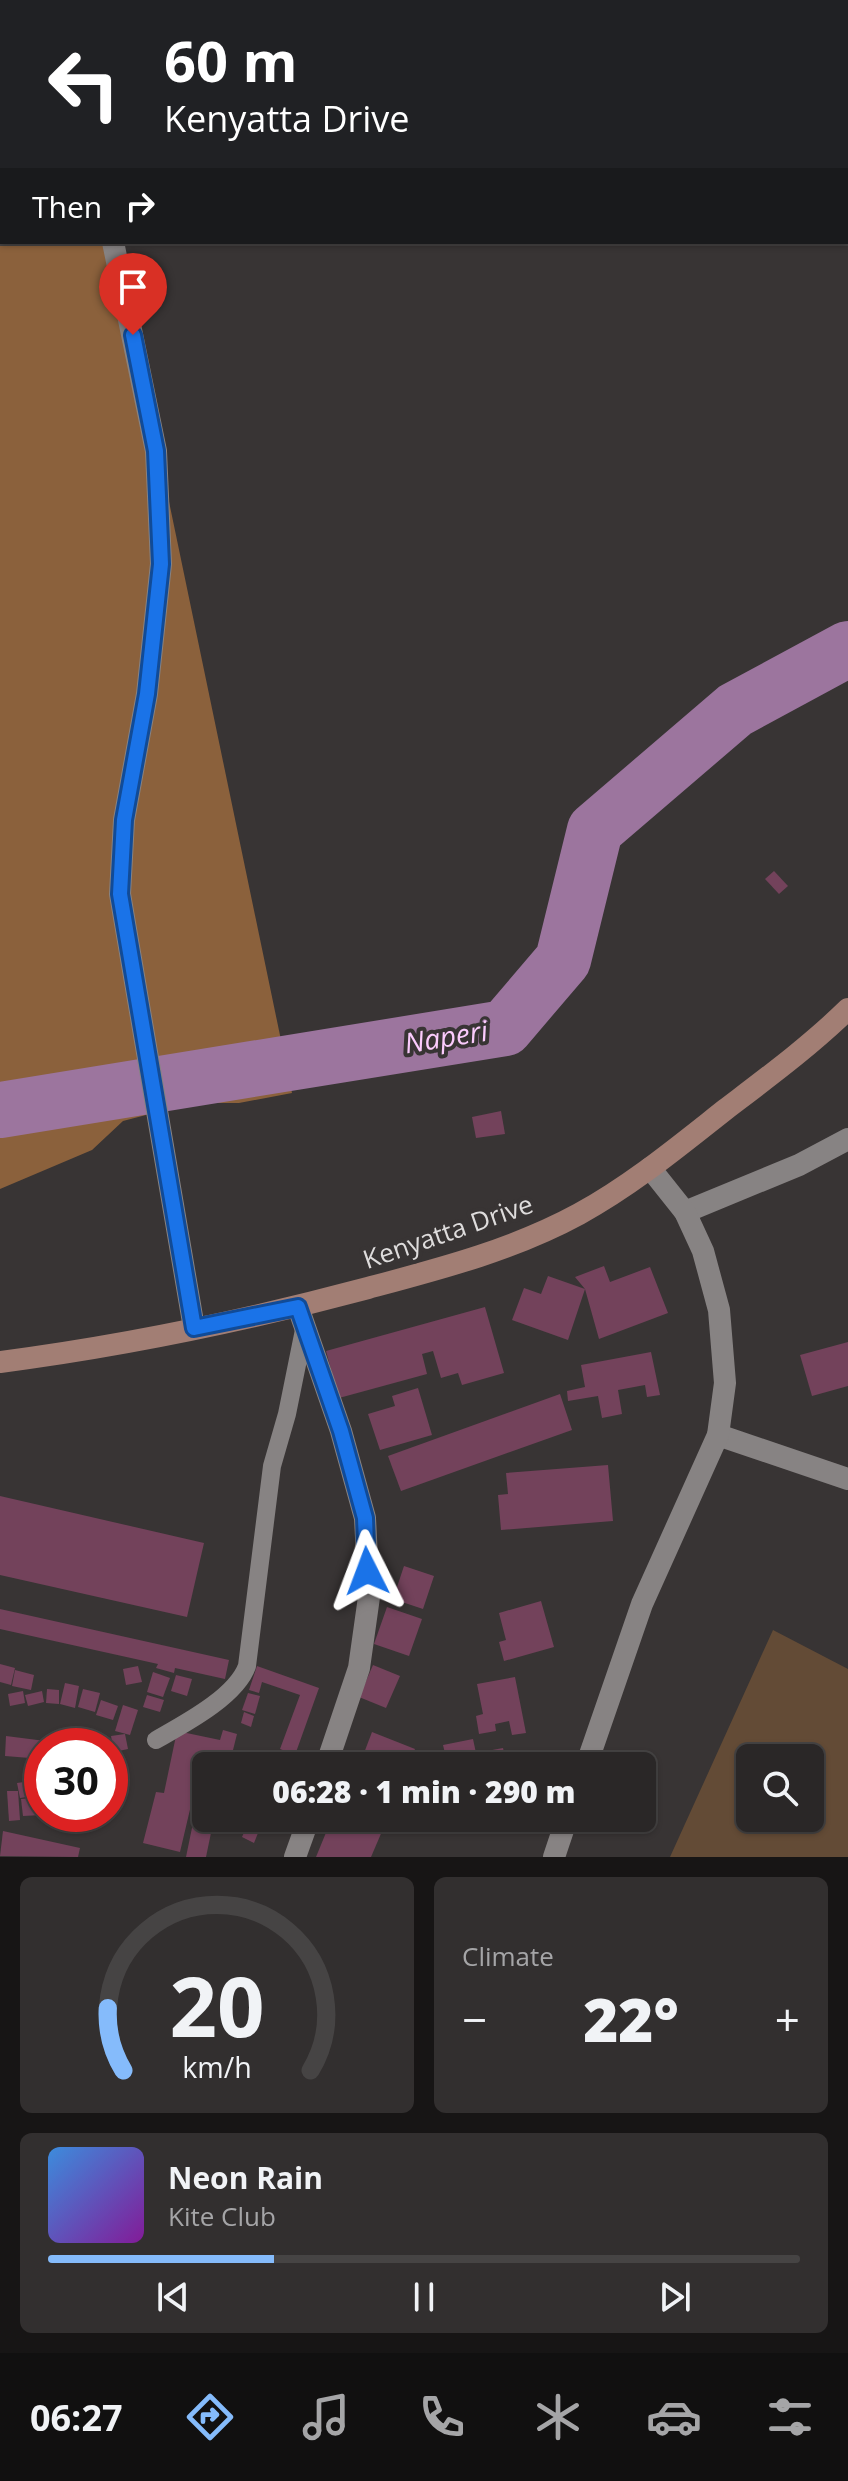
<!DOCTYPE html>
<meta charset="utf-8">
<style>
body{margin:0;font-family:"Open Sans",sans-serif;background:#322f2f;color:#f1f3f6;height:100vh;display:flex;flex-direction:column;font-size:30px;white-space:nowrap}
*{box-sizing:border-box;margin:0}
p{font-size:26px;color:#a5a5a7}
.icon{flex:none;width:44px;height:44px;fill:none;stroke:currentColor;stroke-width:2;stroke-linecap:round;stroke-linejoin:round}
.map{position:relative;height:1857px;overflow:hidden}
.sheet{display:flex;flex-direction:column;gap:20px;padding:20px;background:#171515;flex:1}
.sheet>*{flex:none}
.banner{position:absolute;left:0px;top:0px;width:848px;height:244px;box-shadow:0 2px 6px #0004,0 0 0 2px #464444;background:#202124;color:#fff;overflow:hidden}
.tools{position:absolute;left:736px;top:1744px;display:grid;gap:16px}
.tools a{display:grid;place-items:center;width:88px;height:88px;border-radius:12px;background:#2a2727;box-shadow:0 2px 6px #0004,0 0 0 2px #464444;font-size:40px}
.speed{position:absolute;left:24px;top:1728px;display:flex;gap:16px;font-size:40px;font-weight:700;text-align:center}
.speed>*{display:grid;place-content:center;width:104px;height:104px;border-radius:50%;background:#2a2727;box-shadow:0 2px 6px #0004,0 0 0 2px #464444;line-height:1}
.speed .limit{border:12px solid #d22;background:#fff;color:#111}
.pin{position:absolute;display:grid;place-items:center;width:68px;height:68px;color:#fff;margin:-82px -34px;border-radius:50% 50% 50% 0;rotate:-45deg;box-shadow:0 0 8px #0007}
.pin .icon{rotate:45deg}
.me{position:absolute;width:88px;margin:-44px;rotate:357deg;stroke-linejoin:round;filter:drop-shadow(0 0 6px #0008)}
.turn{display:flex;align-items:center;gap:28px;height:168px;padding:0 32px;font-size:36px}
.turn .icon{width:104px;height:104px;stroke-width:2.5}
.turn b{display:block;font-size:56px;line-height:68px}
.then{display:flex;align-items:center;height:76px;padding:0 32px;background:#0003;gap:16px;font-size:30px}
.big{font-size:60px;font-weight:800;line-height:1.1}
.sheet .tile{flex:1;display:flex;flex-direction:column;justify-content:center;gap:12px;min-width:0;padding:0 28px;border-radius:12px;background:#322f2f}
.sheet .dial{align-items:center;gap:0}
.dial svg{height:208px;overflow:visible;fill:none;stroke:#464444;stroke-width:7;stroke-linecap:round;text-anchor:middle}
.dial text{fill:#f1f3f6;stroke:none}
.song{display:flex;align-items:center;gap:24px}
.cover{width:96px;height:96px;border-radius:12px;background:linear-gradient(135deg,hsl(210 70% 55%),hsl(290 70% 35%))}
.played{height:8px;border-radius:4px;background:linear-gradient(90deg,#85bbfb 30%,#464444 30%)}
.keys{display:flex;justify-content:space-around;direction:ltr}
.heat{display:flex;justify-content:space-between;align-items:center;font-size:44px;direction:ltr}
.sheet .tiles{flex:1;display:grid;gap:20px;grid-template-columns:1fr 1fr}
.tile:last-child{grid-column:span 2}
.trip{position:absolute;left:192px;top:1752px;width:464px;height:80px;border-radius:12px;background:#2a2727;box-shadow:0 2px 6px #0004,0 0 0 2px #464444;font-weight:800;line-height:80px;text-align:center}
.menu{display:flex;height:128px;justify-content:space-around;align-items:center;background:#111010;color:#a5a5a7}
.menu .icon{width:56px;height:56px}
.menu .active{color:#85bbfb}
.menu b{font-size:36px;color:#f1f3f6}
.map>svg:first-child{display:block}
</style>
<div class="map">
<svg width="848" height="1857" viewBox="0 0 848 1857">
<rect width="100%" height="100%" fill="#383434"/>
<path fill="#634b36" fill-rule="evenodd" d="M773 1630 848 1669V1857H670ZM750 1758H810V1818H750Z"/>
<path fill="#8b613c" d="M0 7 2 242H115L292 1093 239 1103H192L123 1121 92 1150 0 1189Z"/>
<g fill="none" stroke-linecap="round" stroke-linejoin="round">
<path stroke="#9c759e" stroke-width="56" d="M0 1110 505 1028 563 960 595 830 735 710 848 649"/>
</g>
<g fill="#73425b">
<path d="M774 871 788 886 779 894 765 879Z"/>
<path d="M501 1111 505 1134 476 1138 472 1117Z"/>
<path d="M604 1266 610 1282 650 1267 668 1313 599 1339 585 1289 568 1340 512 1320 524 1288 541 1294 548 1276 585 1289 575 1277Z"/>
<path d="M485 1307 504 1373 462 1385 458 1373 441 1378 433 1351 422 1354 427 1374 339 1398 326 1351Z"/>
<path d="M848 1342V1386L812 1396 800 1355Z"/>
<path d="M651 1352 660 1395 647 1397 645 1385 618 1390 622 1414 602 1418 598 1396 568 1401 567 1391 585 1387 581 1365Z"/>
<path d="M418 1388 432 1435 380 1450 368 1414 395 1406 392 1396Z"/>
<path d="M560 1394 572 1430 401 1491 388 1456Z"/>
<path d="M608 1465 613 1521 501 1530 498 1495 508 1494 506 1473Z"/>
<path d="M0 1496 204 1543 187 1617 0 1575Z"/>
<path d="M404 1566 434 1576 423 1609 393 1599Z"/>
<path d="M541 1601 554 1647 504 1661 499 1642 506 1640 499 1613Z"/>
<path d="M387 1607 422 1619 409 1656 374 1644Z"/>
<path d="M0 1609 229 1660 225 1679 175 1668 174 1673 156 1668 158 1664 0 1629Z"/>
<path d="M0 1664 15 1668 11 1685 0 1682Z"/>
<path d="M373 1665 400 1676 386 1708 359 1697Z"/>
<path d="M138 1666 142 1682 126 1685 123 1669Z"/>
<path d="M257 1666 319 1688 295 1755 280 1749 300 1695 262 1682 259 1693 249 1690Z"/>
<path d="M15 1670 34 1675 31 1690 12 1686Z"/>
<path d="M153 1672 170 1678 163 1697 147 1692Z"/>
<path d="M176 1675 192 1679 187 1696 171 1691Z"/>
<path d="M515 1677 526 1733 512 1735 509 1721 495 1724 496 1731 479 1734 476 1716 483 1714 477 1684Z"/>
<path d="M65 1683 79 1686 75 1708 60 1704Z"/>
<path d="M47 1689 59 1690V1704L46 1703Z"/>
<path d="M83 1689 100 1693 95 1712 78 1707Z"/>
<path d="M23 1691 25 1703 10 1706 8 1694Z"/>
<path d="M42 1691 44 1702 28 1706 25 1695Z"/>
<path d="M248 1693 260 1696 255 1714 242 1710Z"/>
<path d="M147 1695 164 1700 160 1712 143 1707Z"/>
<path d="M101 1700 118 1706 113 1720 96 1715Z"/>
<path d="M123 1705 138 1710 130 1735 115 1731Z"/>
<path d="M244 1712 254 1716 251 1727 241 1723Z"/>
<path d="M223 1730 237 1734 232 1754 219 1751 216 1766H206V1804L192 1801 180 1852 143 1843 156 1792 164 1793 177 1731 220 1740Z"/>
<path d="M372 1732 415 1749 408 1766H374L361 1761Z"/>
<path d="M125 1734 128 1749 114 1752 111 1736Z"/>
<path d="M106 1735 108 1746H87L86 1739Z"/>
<path d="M6 1736 69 1744 83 1740 84 1746H42V1759L5 1756Z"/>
<path d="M473 1739 476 1753 503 1748 507 1766H448L443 1745Z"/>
<path d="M262 1752 264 1765 249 1766 247 1754Z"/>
<path d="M221 1754 230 1758 227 1766H216Z"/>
<path d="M31 1781 34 1796 20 1798 17 1783Z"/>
<path d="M7 1791H18L20 1820 9 1821Z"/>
<path d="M42 1797V1815L23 1816 21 1799Z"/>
<path d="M73 1814H94L88 1828 70 1822Z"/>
<path d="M229 1818 241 1822 238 1830 226 1827Z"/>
<path d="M332 1818H356L383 1829 371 1857H316Z"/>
<path d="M193 1823 212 1828 206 1857H186Z"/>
<path d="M248 1823 260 1828 254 1843 242 1837Z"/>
<path d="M3 1831 80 1848 78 1857 0 1856Z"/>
</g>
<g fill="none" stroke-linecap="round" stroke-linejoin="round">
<path stroke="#878383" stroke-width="18" d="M156 1740C184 1724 236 1697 247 1666L272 1466 287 1414 305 1325"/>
<g stroke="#878383" stroke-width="22">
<path d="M19 0 20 2"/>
<path d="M241 0V2"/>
<path d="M771 0 773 2"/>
<path d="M846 93 848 96"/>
<path d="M113 242 156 451 161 564 147 694 124 820 120 894 194 1328"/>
<path d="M685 1212 799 1165 848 1139"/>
<path d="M298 1307 341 1431 365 1518 369 1597 359 1668 326 1766"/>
<path d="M718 1435 848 1479"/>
<path d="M586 1766 642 1604 718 1435 725 1383 719 1310 703 1251 685 1212 650 1168"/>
<path d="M295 1857 309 1818"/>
<path d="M554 1857 567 1818"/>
</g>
<path stroke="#a27e74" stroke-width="22" d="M0 1362C123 1346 248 1320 368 1288 439 1269 513 1250 579 1214 632 1185 679 1146 726 1109 768 1077 810 1046 848 1009"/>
</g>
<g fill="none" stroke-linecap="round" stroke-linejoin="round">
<g stroke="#114b97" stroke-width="20">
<path id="route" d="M133 335 156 451 161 564 147 694 124 820 120 894 194 1328 298 1307 341 1431 365 1518 367 1571"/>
</g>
<use href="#route" stroke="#1a73e8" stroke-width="14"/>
</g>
<g text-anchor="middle" stroke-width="8" stroke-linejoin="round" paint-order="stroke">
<g font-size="26" fill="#dedcdc" stroke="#383434">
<text transform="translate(448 1232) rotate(-19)" y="9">Kenyatta Drive</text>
</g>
<g font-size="28" font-style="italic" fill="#fbcbfd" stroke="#383434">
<text transform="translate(446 1037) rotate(-9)" y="10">Naperi</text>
</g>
</g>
</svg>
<div class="tools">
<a><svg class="icon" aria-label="search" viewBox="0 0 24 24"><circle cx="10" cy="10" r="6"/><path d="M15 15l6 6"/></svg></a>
</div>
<div class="speed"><div class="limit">30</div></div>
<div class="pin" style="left:133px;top:335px;background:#d93025"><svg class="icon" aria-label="arrive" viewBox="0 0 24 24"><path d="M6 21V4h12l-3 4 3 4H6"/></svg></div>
<svg class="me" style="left:367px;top:1571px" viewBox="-20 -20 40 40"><path d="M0-17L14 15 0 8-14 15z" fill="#1a73e8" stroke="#fff" stroke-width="4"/></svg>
<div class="trip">06:28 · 1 min · 290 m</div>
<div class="banner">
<div class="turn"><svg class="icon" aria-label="left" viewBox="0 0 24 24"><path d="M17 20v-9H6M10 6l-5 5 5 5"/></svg><div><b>60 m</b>Kenyatta Drive</div></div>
<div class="then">Then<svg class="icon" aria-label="right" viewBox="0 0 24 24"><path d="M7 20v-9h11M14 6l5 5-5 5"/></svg></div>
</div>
</div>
<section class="sheet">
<div class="tiles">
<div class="tile dial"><svg viewBox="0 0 100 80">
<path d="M14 69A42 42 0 1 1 86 69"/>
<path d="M14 69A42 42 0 0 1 8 45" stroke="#85bbfb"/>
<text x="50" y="56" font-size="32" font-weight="700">20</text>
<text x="50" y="72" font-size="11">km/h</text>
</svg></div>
<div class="tile"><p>Climate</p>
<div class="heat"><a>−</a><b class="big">22°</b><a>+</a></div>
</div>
<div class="tile">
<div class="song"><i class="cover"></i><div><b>Neon Rain</b><p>Kite Club</p></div></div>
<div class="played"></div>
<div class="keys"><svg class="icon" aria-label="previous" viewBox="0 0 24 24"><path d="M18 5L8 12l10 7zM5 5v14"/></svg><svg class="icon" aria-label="pause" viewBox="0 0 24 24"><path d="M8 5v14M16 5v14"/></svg><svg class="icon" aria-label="next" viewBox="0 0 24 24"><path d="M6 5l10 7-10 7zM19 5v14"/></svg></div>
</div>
</div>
</section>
<nav class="menu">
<b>06:27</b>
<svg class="icon active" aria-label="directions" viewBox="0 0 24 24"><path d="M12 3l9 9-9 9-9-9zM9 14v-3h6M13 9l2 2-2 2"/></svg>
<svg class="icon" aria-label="music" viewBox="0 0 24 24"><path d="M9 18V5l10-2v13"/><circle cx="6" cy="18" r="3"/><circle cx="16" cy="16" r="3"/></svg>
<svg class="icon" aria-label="phone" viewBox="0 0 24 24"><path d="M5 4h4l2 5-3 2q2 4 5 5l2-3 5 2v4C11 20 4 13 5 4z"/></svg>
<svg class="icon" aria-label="climate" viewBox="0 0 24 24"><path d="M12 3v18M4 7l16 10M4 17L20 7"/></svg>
<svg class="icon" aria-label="car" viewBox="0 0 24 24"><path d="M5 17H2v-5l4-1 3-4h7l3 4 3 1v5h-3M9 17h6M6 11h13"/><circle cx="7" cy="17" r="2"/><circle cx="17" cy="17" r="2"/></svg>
<svg class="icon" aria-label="filters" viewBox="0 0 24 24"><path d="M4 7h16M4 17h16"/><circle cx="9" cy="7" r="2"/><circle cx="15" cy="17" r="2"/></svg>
</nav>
